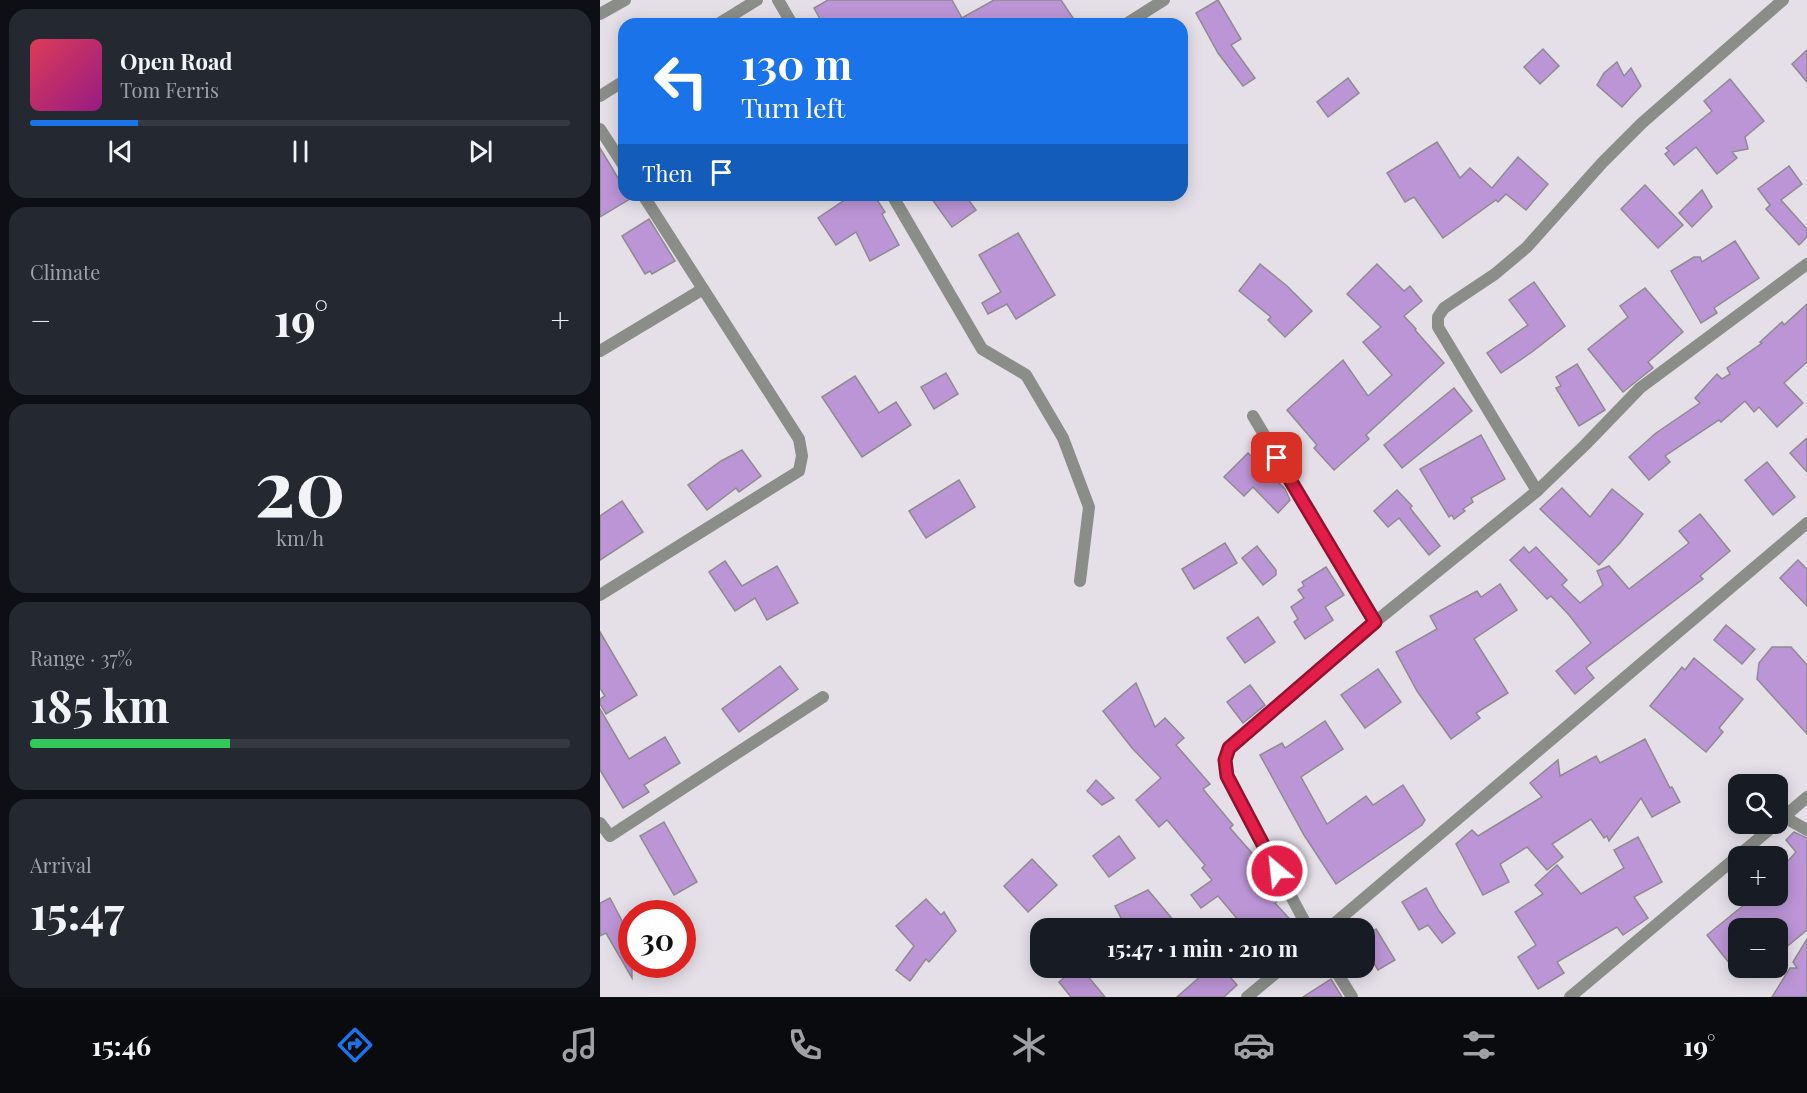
<!DOCTYPE html>
<meta charset="utf-8">
<style>
body{margin:0;font-family:"Playfair Display",serif;background:#242831;color:#f1f3f6;height:100vh;display:flex;flex-direction:column;font-size:22px;white-space:nowrap}
*{box-sizing:border-box;margin:0}
p{font-size:20px;color:#9ea1a6}
.icon{flex:none;width:33px;height:33px;fill:none;stroke:currentColor;stroke-width:2;stroke-linecap:round;stroke-linejoin:round}
.map{position:relative;flex:1;overflow:hidden}
.sheet{display:flex;flex-direction:column;gap:9px;padding:9px;background:#0d0f14;width:600px}
.sheet>*{flex:none}
.top-card{position:absolute;left:18px;top:18px;width:570px;height:183px;border-radius:18px;box-shadow:0 3px 15px #0003;background:#1a73e8;color:#fff;overflow:hidden}
.tools{position:absolute;left:1128px;top:774px;display:grid;gap:12px}
.tools a{display:grid;place-items:center;width:60px;height:60px;border-radius:12px;background:#171b24;box-shadow:0 3px 15px #0003;font-size:30px}
.speed{position:absolute;left:18px;top:900px;display:flex;gap:12px;font-size:30px;font-weight:700;text-align:center}
.speed>*{display:grid;place-content:center;width:78px;height:78px;border-radius:50%;background:#171b24;box-shadow:0 3px 15px #0003;line-height:1}
.speed .limit{border:9px solid #d22;background:#fff;color:#111}
.pin{position:absolute;display:grid;place-items:center;width:51px;height:51px;color:#fff;margin:-26px;border-radius:12px;box-shadow:0 3px 9px #0006}
.me{position:absolute;width:66px;margin:-33px;rotate:332deg;stroke-linejoin:round;filter:drop-shadow(0 0 4px #0008)}
.turn{display:flex;align-items:center;gap:21px;height:126px;padding:0 24px;font-size:27px}
.turn .icon{width:78px;height:78px;stroke-width:2.5}
.turn b{display:block;font-size:42px;line-height:51px}
.then{display:flex;align-items:center;height:57px;padding:0 24px;background:#0003;gap:12px;font-size:22px}
.big{font-size:45px;font-weight:700;line-height:1.1}
.sheet .card{flex:1;display:flex;flex-direction:column;justify-content:center;gap:9px;min-width:0;padding:0 21px;border-radius:18px;background:#242831}
.sheet .dial{align-items:center;gap:0}
.dial b{font-size:78px;line-height:1}
.song{display:flex;align-items:center;gap:18px}
.cover{width:72px;height:72px;border-radius:9px;background:linear-gradient(135deg,hsl(350 70% 55%),hsl(310 70% 35%))}
.played{height:6px;border-radius:3px;background:linear-gradient(90deg,#1a73e8 20%,#363941 20%)}
.keys{display:flex;justify-content:space-around;direction:ltr}
.heat{display:flex;justify-content:space-between;align-items:center;font-size:33px;direction:ltr}
.charge{height:9px;border-radius:4px;background:linear-gradient(90deg,#34c759 37%,#363941 0)}
.trip{position:absolute;left:430px;top:918px;width:345px;height:60px;border-radius:18px;background:#171b24;box-shadow:0 3px 15px #0003;font-weight:700;line-height:60px;text-align:center}
.tab-bar{display:flex;height:96px;justify-content:space-around;align-items:center;background:#090b0e;color:#9ea1a6}
.tab-bar .icon{width:42px;height:42px}
.tab-bar .selected{color:#1a73e8}
.tab-bar b{font-size:27px;color:#f1f3f6}
main{display:flex;flex:1;min-height:0}
.map>svg:first-child{display:block}
</style>
<main>
<section class="sheet">
<div class="card">
<div class="song"><i class="cover"></i><div><b>Open Road</b><p>Tom Ferris</p></div></div>
<div class="played"></div>
<div class="keys"><svg class="icon" aria-label="previous" viewBox="0 0 24 24"><path d="M18 5L8 12l10 7zM5 5v14"/></svg><svg class="icon" aria-label="pause" viewBox="0 0 24 24"><path d="M8 5v14M16 5v14"/></svg><svg class="icon" aria-label="next" viewBox="0 0 24 24"><path d="M6 5l10 7-10 7zM19 5v14"/></svg></div>
</div>
<div class="card"><p>Climate</p>
<div class="heat"><a>−</a><b class="big">19°</b><a>+</a></div>
</div>
<div class="card dial"><b>20</b><p>km/h</p></div>
<div class="card"><p>Range · 37%</p><b class="big">185 km</b><div class="charge"></div></div>
<div class="card"><p>Arrival</p><b class="big">15:47</b></div>
</section>
<div class="map">
<svg width="1207" height="997" viewBox="0 0 1207 997">
<rect width="100%" height="100%" fill="#e5e0e8"/>
<g fill="#bc95d6" stroke="#8f8a92" stroke-width="1.5">
<path d="M228 0H352L362 18 394 0H461L477 24H223L214 8Z"/>
<path d="M618 0 641 39 631 45 655 78 643 86 618 53 596 13Z"/>
<path d="M943 49 959 66 940 84 924 67Z"/>
<path d="M1207 50V82L1192 64Z"/>
<path d="M1017 62 1024 76 1031 68 1041 86 1022 107 997 85 1004 73Z"/>
<path d="M748 78 759 93 728 117 717 102Z"/>
<path d="M1130 79 1164 121 1145 137 1148 149 1132 152 1137 158 1117 174 1096 147 1074 165 1065 154 1069 151 1066 148 1112 111 1104 101Z"/>
<path d="M837 142 860 178 870 168 892 188 918 157 948 184 926 210 906 194 898 202 896 200 843 238 814 197 805 202 787 173Z"/>
<path d="M0 148 24 188V195H28L30 199 0 217Z"/>
<path d="M1189 166 1202 184 1181 200 1207 229V237L1199 245 1166 209 1170 205 1158 189Z"/>
<path d="M1045 185 1083 225 1058 248 1021 209Z"/>
<path d="M1102 190 1112 207 1092 227 1079 213Z"/>
<path d="M252 195H274L285 212 282 214 299 245 270 261 256 232 236 245 218 218Z"/>
<path d="M329 195H365L376 210 352 227Z"/>
<path d="M49 219 75 261 52 274 50 271 45 274 22 236Z"/>
<path d="M418 233 455 295 416 319 407 304 388 314 382 303 401 292 379 255Z"/>
<path d="M1135 241 1159 278 1114 308 1117 313 1101 323 1071 271 1094 257H1100L1102 262Z"/>
<path d="M660 264 687 286 712 311 685 337 668 320 671 317 639 291Z"/>
<path d="M777 264 804 291 810 286 822 301 804 316 816 329 815 330 844 363 766 435 769 439 734 470 714 448 717 445 687 410 743 360 768 396 792 375 763 342 781 327 747 294Z"/>
<path d="M934 282 965 326 932 352 901 373 887 353 928 325 909 300Z"/>
<path d="M1045 288 1083 332 1048 362 1053 368 1023 392 988 349 1028 317 1020 306Z"/>
<path d="M1207 304V362L1184 383 1203 403 1177 427 1159 407 1154 412 1145 401 1121 422 1119 420 1065 456 1070 462 1049 480 1029 457 1056 433 1100 403 1095 398 1117 374 1122 379 1130 374 1127 368 1162 343 1160 342 1182 322 1184 325Z"/>
<path d="M977 364 1005 410 979 426 956 388 961 386 956 377Z"/>
<path d="M346 373 358 394 334 409 321 387Z"/>
<path d="M255 376 279 413 296 402 311 425 262 457 222 397Z"/>
<path d="M854 388 872 411 802 468 784 445Z"/>
<path d="M881 435 905 479 871 498 873 502 863 509 865 511 854 519 852 515 849 517 820 469Z"/>
<path d="M1207 438V472L1190 453Z"/>
<path d="M142 450 161 476 139 492 136 488 107 510 88 485 121 461Z"/>
<path d="M648 453 685 489 690 500 678 513 653 487 644 496 624 477Z"/>
<path d="M1167 462 1195 497 1173 515 1145 480Z"/>
<path d="M359 480 375 507 326 538 309 511Z"/>
<path d="M962 488 990 517 1012 489 1043 514 1020 543 999 565 940 509Z"/>
<path d="M797 490 812 506 810 508 840 546 829 555 799 518 788 527 774 511Z"/>
<path d="M22 501 43 532 0 560V516Z"/>
<path d="M1100 514 1130 551 1100 576 1103 579 986 668 994 678 975 694 956 671 991 643 969 615 951 596 947 599 910 560 924 547 929 553 936 547 967 580 962 585 980 603 1003 585 997 571 1009 566 1029 589 1089 543 1079 531Z"/>
<path d="M625 543 637 563 594 589 582 569Z"/>
<path d="M657 546 676 570V575L663 585 642 558Z"/>
<path d="M1198 560 1207 569V606L1180 578Z"/>
<path d="M125 561 142 586 177 566 198 603 167 620 155 598 135 611 109 572Z"/>
<path d="M726 567 744 595 725 607 733 620 705 639 694 622 698 619 691 607 704 598 698 590 704 586 702 582Z"/>
<path d="M900 584 917 610 874 639 908 693 876 713 880 718 851 739 817 691 796 652 837 629 830 616 877 591 881 597Z"/>
<path d="M658 617 675 642 645 663 627 638Z"/>
<path d="M1126 625 1155 649 1142 664 1114 640Z"/>
<path d="M0 632 37 695 6 714 0 704V699L5 696 0 688Z"/>
<path d="M1172 647H1191L1207 665V734L1157 679 1159 663Z"/>
<path d="M1094 658 1143 699 1119 728 1123 732 1106 752 1050 706 1082 667 1085 670Z"/>
<path d="M180 666 198 689 139 732 122 709Z"/>
<path d="M778 669 801 702 765 728 741 695Z"/>
<path d="M536 683 555 727 565 718 584 738 576 745 610 784 603 789 633 825 630 828 658 860 656 862 682 897 675 903 698 928H645L618 896 601 908 591 895 612 880 602 868 605 865 567 820 559 827 536 800 561 778 532 748 503 711Z"/>
<path d="M650 685 665 705 643 723 627 702Z"/>
<path d="M0 709 29 759 65 737 80 763 44 785 49 792 23 808 0 770Z"/>
<path d="M725 721 743 749 701 777 727 824 766 796 773 805 803 785 825 820 822 825 736 884 704 835 660 755 682 743 685 748Z"/>
<path d="M1045 739 1070 788 1072 787 1080 802 1052 817 1041 798 1009 841 1007 836 1004 838 991 819 952 844 963 857 947 870 927 847 900 864 909 882 883 895 856 844 872 830 878 836 942 797 930 783 958 760 960 776 996 756 1000 763Z"/>
<path d="M496 780 514 798 502 805 487 791Z"/>
<path d="M64 822 97 882 74 895 40 836Z"/>
<path d="M1194 832 1207 838V930L1184 949 1178 940V928H1138V974L1107 935 1155 896H1178V872L1196 852 1186 840Z"/>
<path d="M519 836 535 858 509 877 493 856Z"/>
<path d="M1038 837 1062 882 1034 897 1048 918 1023 935 1017 927 957 962 964 973 938 989 918 957 936 945 915 912 943 894 935 885 957 865 981 894 1024 868 1014 850Z"/>
<path d="M432 859 457 885 428 912 404 886Z"/>
<path d="M826 888 839 911 855 933 842 943 828 925 819 930 802 902Z"/>
<path d="M548 890 580 928H543L540 925 526 928 515 906Z"/>
<path d="M10 898 32 940V978L6 933 0 936V903Z"/>
<path d="M326 899 341 915 344 912 356 931 329 962 326 959 310 981 296 970 314 946 296 926Z"/>
<path d="M776 929 795 960 778 970 765 949V936Z"/>
<path d="M1207 939V997H1172L1190 968H1197L1193 962Z"/>
<path d="M476 968H481L505 997H471L459 982Z"/>
<path d="M610 968H622L637 985 624 997H577Z"/>
<path d="M731 979 742 997H703Z"/>
</g>
<g fill="none" stroke-linecap="round" stroke-linejoin="round">
<g stroke="#8b8d89" stroke-width="12">
<path d="M178 0 192 24"/>
<path d="M0 14 25 0"/>
<path d="M118 24 157 0"/>
<path d="M526 24 564 0"/>
<path d="M0 96 24 81"/>
<path d="M0 129 24 166"/>
<path d="M292 195 382 349 426 375 463 438 489 507 480 581"/>
<path d="M0 351 103 289"/>
<path d="M653 416 775 622"/>
<path d="M937 491 985 445 1040 388 1207 264"/>
<path d="M0 595 199 471 202 456 199 439 43 195"/>
<path d="M1184 817 1207 830"/>
<path d="M1178 822 1207 797"/>
<path d="M0 823 10 836 223 697"/>
<path d="M708 928 627 776 625 760 629 748 775 622 937 491 838 327V317L844 308 895 274 927 247 1002 163 1042 123 1183 0"/>
<path d="M729 928 1207 523"/>
<path d="M734 968 752 997"/>
<path d="M647 997 682 968"/>
<path d="M970 997 1176 824"/>
</g>
</g>
<g fill="none" stroke-linecap="round" stroke-linejoin="round">
<g stroke="#92132f" stroke-width="15">
<path id="route" d="M677 458 775 622 629 748 625 760 627 776 677 871"/>
</g>
<use href="#route" stroke="#e11d48" stroke-width="10"/>
</g>
</svg>
<div class="tools">
<a><svg class="icon" aria-label="search" viewBox="0 0 24 24"><circle cx="10" cy="10" r="6"/><path d="M15 15l6 6"/></svg></a>
<a>+</a>
<a>−</a>
</div>
<div class="speed"><div class="limit">30</div></div>
<div class="pin" style="left:677px;top:458px;background:#d93025"><svg class="icon" aria-label="arrive" viewBox="0 0 24 24"><path d="M6 21V4h12l-3 4 3 4H6"/></svg></div>
<svg class="me" style="left:677px;top:871px" viewBox="-20 -20 40 40"><circle r="17" fill="#e11d48" stroke="#fff" stroke-width="3"/><path d="M0-11L8 9 0 5-8 9z" fill="#fff"/></svg>
<div class="trip">15:47 · 1 min · 210 m</div>
<div class="top-card">
<div class="turn"><svg class="icon" aria-label="left" viewBox="0 0 24 24"><path d="M17 20v-9H6M10 6l-5 5 5 5"/></svg><div><b>130 m</b>Turn left</div></div>
<div class="then">Then<svg class="icon" aria-label="arrive" viewBox="0 0 24 24"><path d="M6 21V4h12l-3 4 3 4H6"/></svg></div>
</div>
</div>
</main>
<nav class="tab-bar">
<b>15:46</b>
<svg class="icon selected" aria-label="directions" viewBox="0 0 24 24"><path d="M12 3l9 9-9 9-9-9zM9 14v-3h6M13 9l2 2-2 2"/></svg>
<svg class="icon" aria-label="music" viewBox="0 0 24 24"><path d="M9 18V5l10-2v13"/><circle cx="6" cy="18" r="3"/><circle cx="16" cy="16" r="3"/></svg>
<svg class="icon" aria-label="phone" viewBox="0 0 24 24"><path d="M5 4h4l2 5-3 2q2 4 5 5l2-3 5 2v4C11 20 4 13 5 4z"/></svg>
<svg class="icon" aria-label="climate" viewBox="0 0 24 24"><path d="M12 3v18M4 7l16 10M4 17L20 7"/></svg>
<svg class="icon" aria-label="car" viewBox="0 0 24 24"><path d="M5 17H2v-5l4-1 3-4h7l3 4 3 1v5h-3M9 17h6M6 11h13"/><circle cx="7" cy="17" r="2"/><circle cx="17" cy="17" r="2"/></svg>
<svg class="icon" aria-label="filters" viewBox="0 0 24 24"><path d="M4 7h16M4 17h16"/><circle cx="9" cy="7" r="2"/><circle cx="15" cy="17" r="2"/></svg>
<b>19°</b>
</nav>
